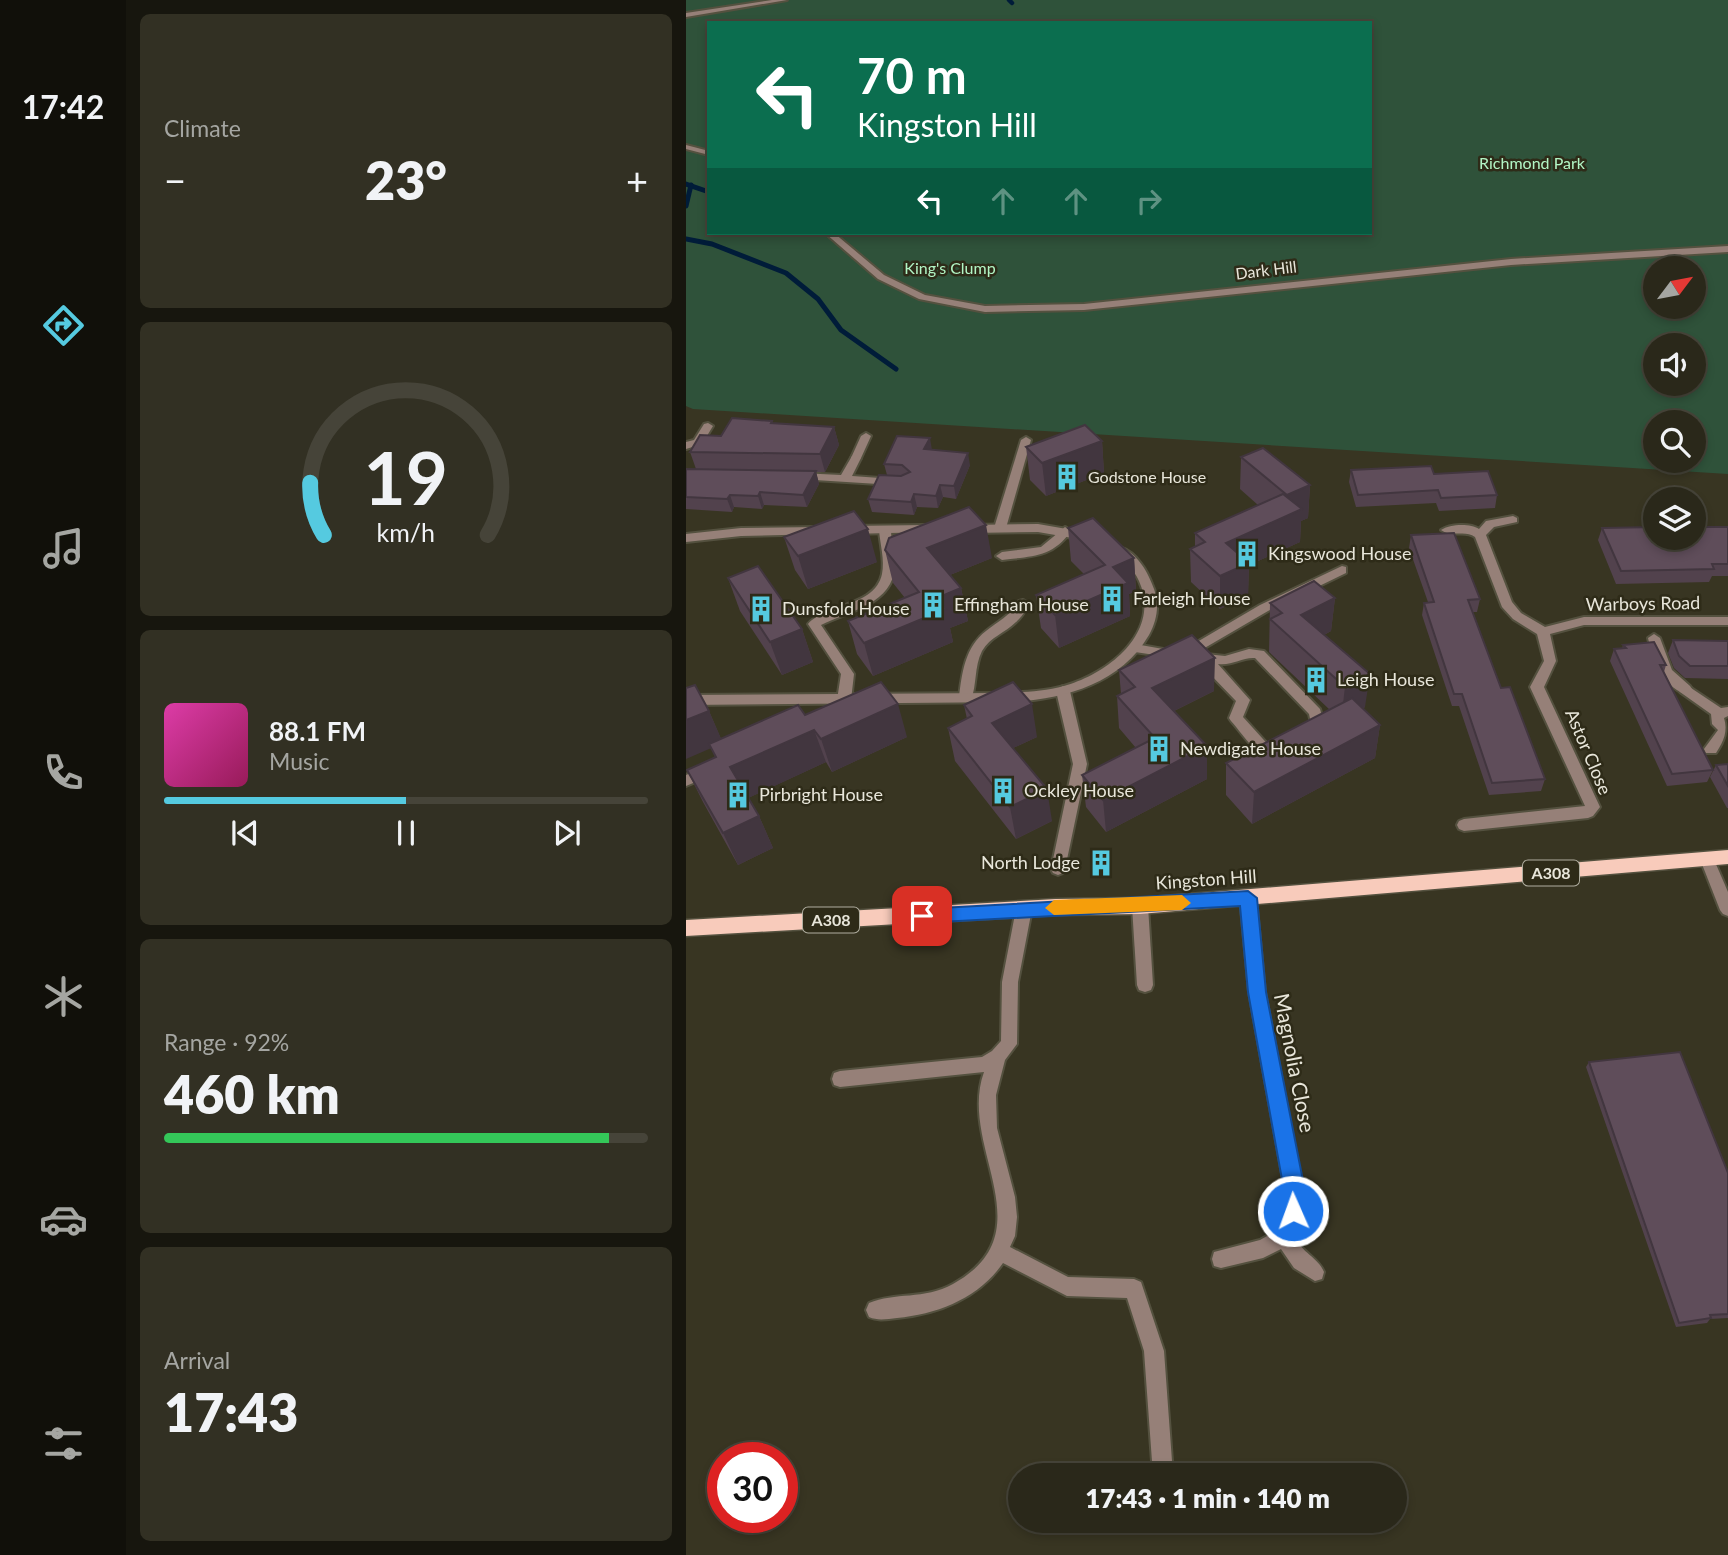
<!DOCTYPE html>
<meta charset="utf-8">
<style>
body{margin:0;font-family:Lato,sans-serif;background:#323023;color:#f1f3f6;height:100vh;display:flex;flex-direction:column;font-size:26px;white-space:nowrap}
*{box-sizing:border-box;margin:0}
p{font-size:23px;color:#a5a6a2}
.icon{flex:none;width:38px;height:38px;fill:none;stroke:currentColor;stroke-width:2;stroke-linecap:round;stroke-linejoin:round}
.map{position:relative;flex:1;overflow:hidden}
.panel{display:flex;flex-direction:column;gap:14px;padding:14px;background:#17160e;width:560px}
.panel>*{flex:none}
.guide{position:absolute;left:21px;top:21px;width:665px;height:214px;border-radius:0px;box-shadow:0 4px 10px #0003,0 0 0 2px #464439;background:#0b6e4f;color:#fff;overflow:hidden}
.needle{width:46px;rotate:58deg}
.tools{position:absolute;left:957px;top:256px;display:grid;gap:14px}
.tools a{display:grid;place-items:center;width:63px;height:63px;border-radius:50%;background:#2a281a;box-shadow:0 4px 10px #0003,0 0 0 2px #464439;font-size:35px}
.speed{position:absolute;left:21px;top:1442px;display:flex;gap:14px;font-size:35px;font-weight:700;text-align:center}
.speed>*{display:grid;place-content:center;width:91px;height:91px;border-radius:50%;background:#2a281a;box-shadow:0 4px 10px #0003,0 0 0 2px #464439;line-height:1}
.speed .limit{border:10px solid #d22;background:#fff;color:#111}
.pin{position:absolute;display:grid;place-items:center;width:60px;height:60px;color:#fff;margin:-30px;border-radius:14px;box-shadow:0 4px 10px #0006}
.me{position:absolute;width:77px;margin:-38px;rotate:358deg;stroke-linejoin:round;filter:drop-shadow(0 0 5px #0008)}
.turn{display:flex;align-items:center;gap:24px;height:147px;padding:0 35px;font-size:32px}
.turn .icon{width:91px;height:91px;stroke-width:2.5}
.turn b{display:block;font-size:49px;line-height:60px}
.lanes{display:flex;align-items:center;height:66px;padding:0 35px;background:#0003;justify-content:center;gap:35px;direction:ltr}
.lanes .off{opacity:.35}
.big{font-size:52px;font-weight:800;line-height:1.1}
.panel .tile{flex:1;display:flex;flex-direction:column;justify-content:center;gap:10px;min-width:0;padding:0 24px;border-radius:10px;background:#323023}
.panel .dial{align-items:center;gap:0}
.dial svg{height:182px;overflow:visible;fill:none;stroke:#464439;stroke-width:7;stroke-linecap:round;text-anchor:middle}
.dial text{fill:#f1f3f6;stroke:none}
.song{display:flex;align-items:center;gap:21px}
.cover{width:84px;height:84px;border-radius:10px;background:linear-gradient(135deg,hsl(320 70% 55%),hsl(330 70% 35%))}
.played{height:7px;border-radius:4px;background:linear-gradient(90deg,#55cae0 50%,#464439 50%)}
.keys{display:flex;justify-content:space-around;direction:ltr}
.heat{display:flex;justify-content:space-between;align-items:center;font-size:38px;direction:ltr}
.charge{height:10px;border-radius:5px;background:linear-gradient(90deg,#34c759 92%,#464439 0)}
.trip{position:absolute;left:322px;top:1463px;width:399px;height:70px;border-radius:35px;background:#2a281a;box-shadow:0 4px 10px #0003,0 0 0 2px #464439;font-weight:800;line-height:70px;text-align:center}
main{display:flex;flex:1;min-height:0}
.dock{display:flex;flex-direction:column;width:126px;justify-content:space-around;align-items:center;background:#11100a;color:#a5a6a2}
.dock .icon{width:49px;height:49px}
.dock .selected{color:#55cae0}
.dock b{font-size:32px;color:#f1f3f6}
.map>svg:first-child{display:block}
</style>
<main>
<nav class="dock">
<b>17:42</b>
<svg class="icon selected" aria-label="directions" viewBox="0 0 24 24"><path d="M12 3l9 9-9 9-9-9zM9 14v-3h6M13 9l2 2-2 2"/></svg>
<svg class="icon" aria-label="music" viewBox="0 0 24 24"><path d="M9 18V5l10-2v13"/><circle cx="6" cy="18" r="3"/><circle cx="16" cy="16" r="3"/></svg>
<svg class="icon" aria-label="phone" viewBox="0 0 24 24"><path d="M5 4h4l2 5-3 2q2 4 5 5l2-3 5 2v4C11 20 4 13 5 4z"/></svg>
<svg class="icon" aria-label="climate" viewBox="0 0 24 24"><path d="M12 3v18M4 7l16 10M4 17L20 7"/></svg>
<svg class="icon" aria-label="car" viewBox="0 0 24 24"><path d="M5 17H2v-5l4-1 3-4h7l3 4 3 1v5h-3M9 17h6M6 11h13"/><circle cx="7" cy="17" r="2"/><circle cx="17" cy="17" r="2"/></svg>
<svg class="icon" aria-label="filters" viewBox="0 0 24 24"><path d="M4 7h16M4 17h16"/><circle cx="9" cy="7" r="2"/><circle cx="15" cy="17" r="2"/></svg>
</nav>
<section class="panel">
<div class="tile"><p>Climate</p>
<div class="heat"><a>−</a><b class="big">23°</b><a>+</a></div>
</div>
<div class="tile dial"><svg viewBox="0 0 100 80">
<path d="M14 69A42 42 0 1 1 86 69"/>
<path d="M14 69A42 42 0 0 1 8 46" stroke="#55cae0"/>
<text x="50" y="56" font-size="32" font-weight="700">19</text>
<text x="50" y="72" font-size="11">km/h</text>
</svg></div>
<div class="tile">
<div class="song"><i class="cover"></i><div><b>88.1 FM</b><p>Music</p></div></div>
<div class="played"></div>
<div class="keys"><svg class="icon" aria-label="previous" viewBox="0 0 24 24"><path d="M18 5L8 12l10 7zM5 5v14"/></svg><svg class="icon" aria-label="pause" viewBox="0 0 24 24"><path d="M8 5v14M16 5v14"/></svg><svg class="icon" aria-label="next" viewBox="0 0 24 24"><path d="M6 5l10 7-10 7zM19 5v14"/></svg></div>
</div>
<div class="tile"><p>Range · 92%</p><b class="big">460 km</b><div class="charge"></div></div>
<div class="tile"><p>Arrival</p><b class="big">17:43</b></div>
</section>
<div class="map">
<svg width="1042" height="1555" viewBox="0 0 1042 1555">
<rect width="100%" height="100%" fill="#383522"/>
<path fill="#2f523a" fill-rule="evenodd" d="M0 0H1042V474L7 409 0 406ZM23 23H684V233H23ZM970 268H1008V306H970ZM970 345H1008V383H970ZM970 422H1008V460H970Z"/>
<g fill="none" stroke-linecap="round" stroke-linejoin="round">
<path stroke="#001c39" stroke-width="4.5" d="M323 0 326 3"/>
<g stroke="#001c39" stroke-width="5">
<path d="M0 184 23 192"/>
<path d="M0 206 5 185"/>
<path d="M0 239 26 244 100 273 132 299 155 330 210 369"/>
</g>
<g stroke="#54513f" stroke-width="4">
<g id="service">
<path d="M22 423 27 426 16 444 0 449V442L8 440 18 424Z"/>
<path d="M180 433 185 436 175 458 170 461 166 460 165 458 175 436Z"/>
<path d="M340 437 345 440 320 528 318 531H310L308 528 335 440Z"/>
<path d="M199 526 205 530C205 544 211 560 208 573 201 606 160 612 135 625L168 674 165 700 158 705 151 700 155 674 122 624C141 603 189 607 196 574 199 560 194 544 193 530Z"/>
<path d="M379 527 385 531C366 558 346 556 316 560L310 556 316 552 355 547Z"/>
<path d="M656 566 660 567V573L582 611 510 653 539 656 563 649 578 651 634 709 640 730 630 737 623 732 626 728 623 714 569 658C556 657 546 666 532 664L564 700 557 717 586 749 592 750 594 754 592 758C573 762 557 734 545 721L543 718 550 701 521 671 520 663 504 660 503 657 495 655 489 658 449 652 443 648 449 644 494 652 574 605Z"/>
<path d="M337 600 343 604C339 611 336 617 330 622 319 633 304 637 296 651 288 667 291 685 285 700H275L273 697C276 673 279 647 300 631 313 621 324 616 333 601Z"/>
<path d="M968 634 974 638 986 670 1004 686 1006 689 1004 692 999 694C976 685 967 660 962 638Z"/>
<path d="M377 686 384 691 401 764 379 869 377 873 372 875 367 873 365 869 387 764 370 691Z"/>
<path d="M454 900 459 902 462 906 467 985 465 990 459 992 453 990 451 985 446 906 449 902Z"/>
</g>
</g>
<g stroke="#54513f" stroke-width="4">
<g id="minor">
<path d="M86 0H101L0 17V13Z"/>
<path d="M0 145 23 151V155L0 149Z"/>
<path d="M139 233H148L198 275 239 295 299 306 398 304 825 259 1042 246V252L825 265 398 310 299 312 233 299 192 279Z"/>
<path d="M170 455 175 458 166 476 208 479 214 482 208 485 113 479 107 476 113 473 155 475 166 456Z"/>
<path d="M827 516 831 518V522L808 527 800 535 826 602 835 613 859 627 898 617H1042V625H898L864 634 870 661 858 687 914 807 907 816 902 818 778 831 773 829 771 825 773 821 778 819 899 806 844 687 858 661 851 634 827 619 816 607 789 537C779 529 765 538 755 530 764 524 784 523 793 529L800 521Z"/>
<path d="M352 524 398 532 404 536 398 540 352 532 282 533 276 529 282 525Z"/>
<path d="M241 525 245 526V532L163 534 157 530 163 526Z"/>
<path d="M133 527 137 528V534L55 536 0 542V534L55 528Z"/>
<path d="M436 548C450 553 461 570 466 584 474 601 472 619 463 635 435 683 381 698 329 702L0 705V695L313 693C335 692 357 692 378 686 421 674 476 633 453 581 448 569 438 562 430 552Z"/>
<path d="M999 684 1035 708 1042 707V716L1038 718C1042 731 1038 741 1030 753H1020L1018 749 1032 730 1026 724 1025 714 994 692 992 689Z"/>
<path d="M21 766 26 767 28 771 26 775 0 786V775Z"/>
<path d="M1021 853 1026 855 1042 892V916L1037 914 1034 910 1014 859 1016 855Z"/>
<path d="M562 892 567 894 570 898 579 992 618 1196 609 1236C615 1253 632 1257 638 1272L636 1279 629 1281 608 1268 595 1249 577 1258 535 1268 528 1266 526 1259 528 1252 574 1240 592 1230 600 1196 563 992 554 898 557 894Z"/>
<path d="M338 903 343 905 346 909 332 982 331 1044 319 1060 310 1095 311 1128 329 1197 331 1217 329 1236 324 1247 382 1277 448 1279 455 1282 478 1351 487 1475H467L458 1351 441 1298 381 1296 317 1263C293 1298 252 1314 211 1318 201 1319 192 1321 183 1317L180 1310 183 1303C209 1292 238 1300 267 1284 362 1231 271 1147 298 1072L154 1087 148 1085 146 1079 148 1073 154 1071 296 1057 306 1051 315 1041 316 982 330 909 333 905Z"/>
</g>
</g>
<g stroke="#54513f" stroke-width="3">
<path id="primary" d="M1042 850V864L454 914 370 915 0 936V920L370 899 454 898Z"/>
</g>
<use href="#service" fill="#968078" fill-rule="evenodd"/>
<use href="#minor" fill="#968078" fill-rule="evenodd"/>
<use href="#primary" fill="#f8cbbb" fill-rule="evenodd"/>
</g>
<g fill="#52424d">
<path d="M86 421 87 423 148 427 153 445 139 472H130L133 484 121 507 78 505 76 509 48 507 46 512 0 509V469H10L4 452 35 436Z"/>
<path d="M416 441 418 473 360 496 344 480 340 447Z"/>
<path d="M246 450 284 465 270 499 257 497 252 508 231 507 228 515 186 512 182 499 201 475 198 464Z"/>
<path d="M555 457 624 485 622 518 615 521 614 542 563 565 562 596 534 609 505 582 504 549 509 547V533L572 505 554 489Z"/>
<path d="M665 470 748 474 811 495 809 508 753 511 750 503 670 507 663 482Z"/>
<path d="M1042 527V576H1026L1023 582 930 584 912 540 916 528Z"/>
<path d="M382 528 448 558 450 591 443 594 444 616 373 648 355 628 350 595 398 574 385 561Z"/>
<path d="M725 535 794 599 791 612H787L815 688 859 779 855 791 803 795 773 706H766L736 615 738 603 742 602 723 548Z"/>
<path d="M98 537 191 562 122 589 109 570Z"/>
<path d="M199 550 306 558 264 575 275 588 282 621 264 628 267 642 187 676 171 654 162 621 219 598 207 583Z"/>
<path d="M42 578 116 629 127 662 96 675 54 611Z"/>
<path d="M649 598 645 631 638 635 679 707 676 709 694 725 689 758 566 824 540 795V763L644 710 583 652 584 603Z"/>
<path d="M987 640 1042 641V679L999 678 988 668 982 653Z"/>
<path d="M937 645 980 665 978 672 1027 770 1021 782 981 786 924 661 928 649H936Z"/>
<path d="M433 670 528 691 488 711 521 746V779L420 832 400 807 396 775 450 748 433 728 431 696 435 694Z"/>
<path d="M278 705 351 737 327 748 366 821 330 839 269 761 262 728 281 719Z"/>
<path d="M23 711 35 739 119 715 221 737 146 772 140 762 62 798 73 816 87 848 52 865 17 802 1 770 29 757 25 748Z"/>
<path d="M1042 764V808H1041L1024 777 1030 765Z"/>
<path d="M903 1062 1042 1173V1318L1024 1319 1021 1323 990 1327 900 1067Z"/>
</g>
<g fill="#42363f">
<path d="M148 427 153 445 139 472 134 454Z"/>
<path d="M244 438 246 450 238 449Z"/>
<path d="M416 441 418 473 360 496 356 463Z"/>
<path d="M282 453 284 465 270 499 268 486Z"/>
<path d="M130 471 133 484 121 507 117 495Z"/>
<path d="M254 485 257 497 252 508 250 496Z"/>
<path d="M624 485 622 518 615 521 614 542 563 565 562 596 534 609V576L540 543 600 516 601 495Z"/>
<path d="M74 492 78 505 76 509 72 496Z"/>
<path d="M228 494 231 507 228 515 225 502Z"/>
<path d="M44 495 48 507 46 512 41 499Z"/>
<path d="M300 525 306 558 249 581 241 548Z"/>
<path d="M182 529 191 562 122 589 112 556Z"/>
<path d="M448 558 450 591 443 594 444 616 373 648 369 615 427 567Z"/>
<path d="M275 588 282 621 264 628 267 642 187 676 178 643 251 598Z"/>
<path d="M649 598 645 631 615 647V615Z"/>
<path d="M116 629 127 662 96 675 84 642Z"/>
<path d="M529 658 528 691 468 721 466 688Z"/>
<path d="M684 674 679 707 655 720 659 687Z"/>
<path d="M212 704 221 737 146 772 135 739Z"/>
<path d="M346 704 351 737 312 755 306 723Z"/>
<path d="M23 711 37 743 0 759V720Z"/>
<path d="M694 725 689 758 566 824 568 792Z"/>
<path d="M128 730 140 762 58 800 44 767Z"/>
<path d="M521 746V779L420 832 417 800Z"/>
<path d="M361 789 366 821 330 839 324 807Z"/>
<path d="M73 816 87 848 52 865 37 833Z"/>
</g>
<g fill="#5f4d5a" stroke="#42363f" stroke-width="2">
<path d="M46 418 86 421 85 423 148 427 134 454 4 452 14 435 35 436Z"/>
<path d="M399 425 416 441 356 463 340 447Z"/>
<path d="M211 436 244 438 238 449 282 453 268 486 254 485 250 496 228 494 225 502 182 499 193 475 215 476 224 472 216 465 198 464Z"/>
<path d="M577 448 624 485 601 495 555 457Z"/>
<path d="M745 466 748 474 802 471 811 495 755 498 752 490 672 495 665 470Z"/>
<path d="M0 469 130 471 117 495 74 492 72 496 44 495 41 499 0 497Z"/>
<path d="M597 494 616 509 540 543 563 563 534 576 504 549 519 542 509 533Z"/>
<path d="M283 507 300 525 241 548 275 588 251 598 260 609 178 643 162 621 233 592 199 550 203 538Z"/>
<path d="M168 511 182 529 112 556 98 537Z"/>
<path d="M407 518 448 558 427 567 442 583 369 615 350 595 419 565 382 528Z"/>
<path d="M970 527V537H1008V527H1042V564H1026L1028 569 935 571 916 528Z"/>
<path d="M768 533 794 599 782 600 815 688 824 687 859 779 806 783 776 694H768L738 603 748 602 725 535Z"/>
<path d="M72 566 116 629 84 642 42 578Z"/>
<path d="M628 581 649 598 615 615 684 674 659 687 584 619 596 613 584 603Z"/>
<path d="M506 635 529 658 466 688 521 746 417 800 396 775 469 738 431 696 449 687 433 670Z"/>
<path d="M987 640 1042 641V666H1004L993 656Z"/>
<path d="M968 642 980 665H974L1027 770 986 774 928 649 940 648 937 645Z"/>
<path d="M195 682 212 704 135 739 128 730 44 767 73 816 37 833 1 770 30 757 23 744 112 705 119 715Z"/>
<path d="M327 682 346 704 306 723 361 789 324 807 262 728 286 716 278 705Z"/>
<path d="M9 685 23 711 0 720V688Z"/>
<path d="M666 698 694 725 568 792 540 763Z"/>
<path d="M1042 764V786L1030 765Z"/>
<path d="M994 1052 1042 1173V1314L1024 1315 1025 1318 993 1323 903 1062Z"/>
</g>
<path fill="#1a73e8" stroke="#114b97" stroke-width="2" d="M562 891 571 898 580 992 620 1196 614 1218 607 1221 600 1218 597 1211 599 1196 562 992 554 906 236 923 228 916 236 909Z"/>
<path fill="#f59e0b" d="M496 895 505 903 496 910 368 915 359 908 368 900Z"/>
<defs>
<g id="building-bare" transform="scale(2.1)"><path d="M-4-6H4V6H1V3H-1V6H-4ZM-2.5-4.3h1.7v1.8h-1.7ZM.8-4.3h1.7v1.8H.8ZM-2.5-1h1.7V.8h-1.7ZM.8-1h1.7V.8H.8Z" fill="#55cae0" stroke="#2e2b18" stroke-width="2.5" paint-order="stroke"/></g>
</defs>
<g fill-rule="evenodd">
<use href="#building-bare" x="381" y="477"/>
<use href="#building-bare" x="561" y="554"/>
<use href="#building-bare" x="426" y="599"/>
<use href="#building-bare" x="247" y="605"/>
<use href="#building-bare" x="75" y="609"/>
<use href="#building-bare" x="630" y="680"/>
<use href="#building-bare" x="473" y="749"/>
<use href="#building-bare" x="317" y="791"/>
<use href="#building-bare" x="52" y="795"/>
<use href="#building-bare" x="415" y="863"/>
</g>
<g text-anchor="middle" stroke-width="5" stroke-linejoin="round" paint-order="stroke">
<g font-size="16" fill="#b2f6c5" stroke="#2e2b18">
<text x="846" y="169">Richmond Park</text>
<text x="264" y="274">King's Clump</text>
</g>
<g font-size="16" fill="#e8e6da" stroke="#2e2b18">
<text transform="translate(580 270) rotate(-7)" y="6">Dark Hill</text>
</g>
<g font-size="16" fill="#e8e6da" stroke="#2e2b18" text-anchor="start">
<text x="402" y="483">Godstone House</text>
</g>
<g fill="#2e2b18" stroke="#b0aea0" stroke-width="2">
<rect x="837" y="860.5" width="56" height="25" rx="5"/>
<rect x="117" y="907.5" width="56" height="25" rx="5"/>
</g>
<g font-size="16" font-weight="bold" fill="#e8e6da">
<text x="865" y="879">A308</text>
<text x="145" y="926">A308</text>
</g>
<g font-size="18" fill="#e8e6da" stroke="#2e2b18" text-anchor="start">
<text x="582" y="560">Kingswood House</text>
<text x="447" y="605">Farleigh House</text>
<text x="268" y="611">Effingham House</text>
<text x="96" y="615">Dunsfold House</text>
<text x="651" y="686">Leigh House</text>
<text x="494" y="755">Newdigate House</text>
<text x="338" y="797">Ockley House</text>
<text x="73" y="801">Pirbright House</text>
<text x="394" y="869" text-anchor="end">North Lodge</text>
</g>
<g font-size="18" fill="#e8e6da" stroke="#2e2b18">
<text transform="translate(957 604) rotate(-1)" y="6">Warboys Road</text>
<text transform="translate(902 752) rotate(67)" y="6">Astor Close</text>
<text transform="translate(520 880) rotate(-4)" y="6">Kingston Hill</text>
</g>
<g font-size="21" fill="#e8e6da" stroke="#2e2b18">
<text transform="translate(608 1063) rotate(79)" y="7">Magnolia Close</text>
</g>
</g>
</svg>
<div class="tools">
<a><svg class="needle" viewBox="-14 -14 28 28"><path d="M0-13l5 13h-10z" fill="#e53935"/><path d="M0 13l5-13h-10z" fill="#a5a6a2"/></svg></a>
<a><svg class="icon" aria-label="sound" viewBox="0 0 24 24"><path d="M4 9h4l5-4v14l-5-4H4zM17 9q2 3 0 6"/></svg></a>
<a><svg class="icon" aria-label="search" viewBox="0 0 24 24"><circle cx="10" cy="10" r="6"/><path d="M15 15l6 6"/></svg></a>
<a><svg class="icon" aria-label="layers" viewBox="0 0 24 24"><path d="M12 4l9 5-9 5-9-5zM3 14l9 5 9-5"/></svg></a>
</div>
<div class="speed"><div class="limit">30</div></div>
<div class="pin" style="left:236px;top:916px;background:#d93025"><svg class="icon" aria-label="arrive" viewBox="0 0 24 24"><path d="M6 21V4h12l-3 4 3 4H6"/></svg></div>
<svg class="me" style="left:607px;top:1211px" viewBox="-20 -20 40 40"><circle r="17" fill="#1a73e8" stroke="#fff" stroke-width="3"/><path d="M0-11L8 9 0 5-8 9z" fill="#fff"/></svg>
<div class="trip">17:43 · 1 min · 140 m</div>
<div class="guide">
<div class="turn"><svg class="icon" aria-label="left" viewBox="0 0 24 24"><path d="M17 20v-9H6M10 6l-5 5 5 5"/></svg><div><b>70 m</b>Kingston Hill</div></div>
<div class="lanes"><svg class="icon" aria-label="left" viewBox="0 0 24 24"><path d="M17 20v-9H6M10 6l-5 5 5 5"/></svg><svg class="icon off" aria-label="ahead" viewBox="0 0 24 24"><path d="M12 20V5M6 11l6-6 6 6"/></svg><svg class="icon off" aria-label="ahead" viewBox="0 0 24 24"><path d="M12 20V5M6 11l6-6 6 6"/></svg><svg class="icon off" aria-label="right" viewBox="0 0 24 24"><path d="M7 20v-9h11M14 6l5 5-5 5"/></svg></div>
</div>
</div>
</main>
